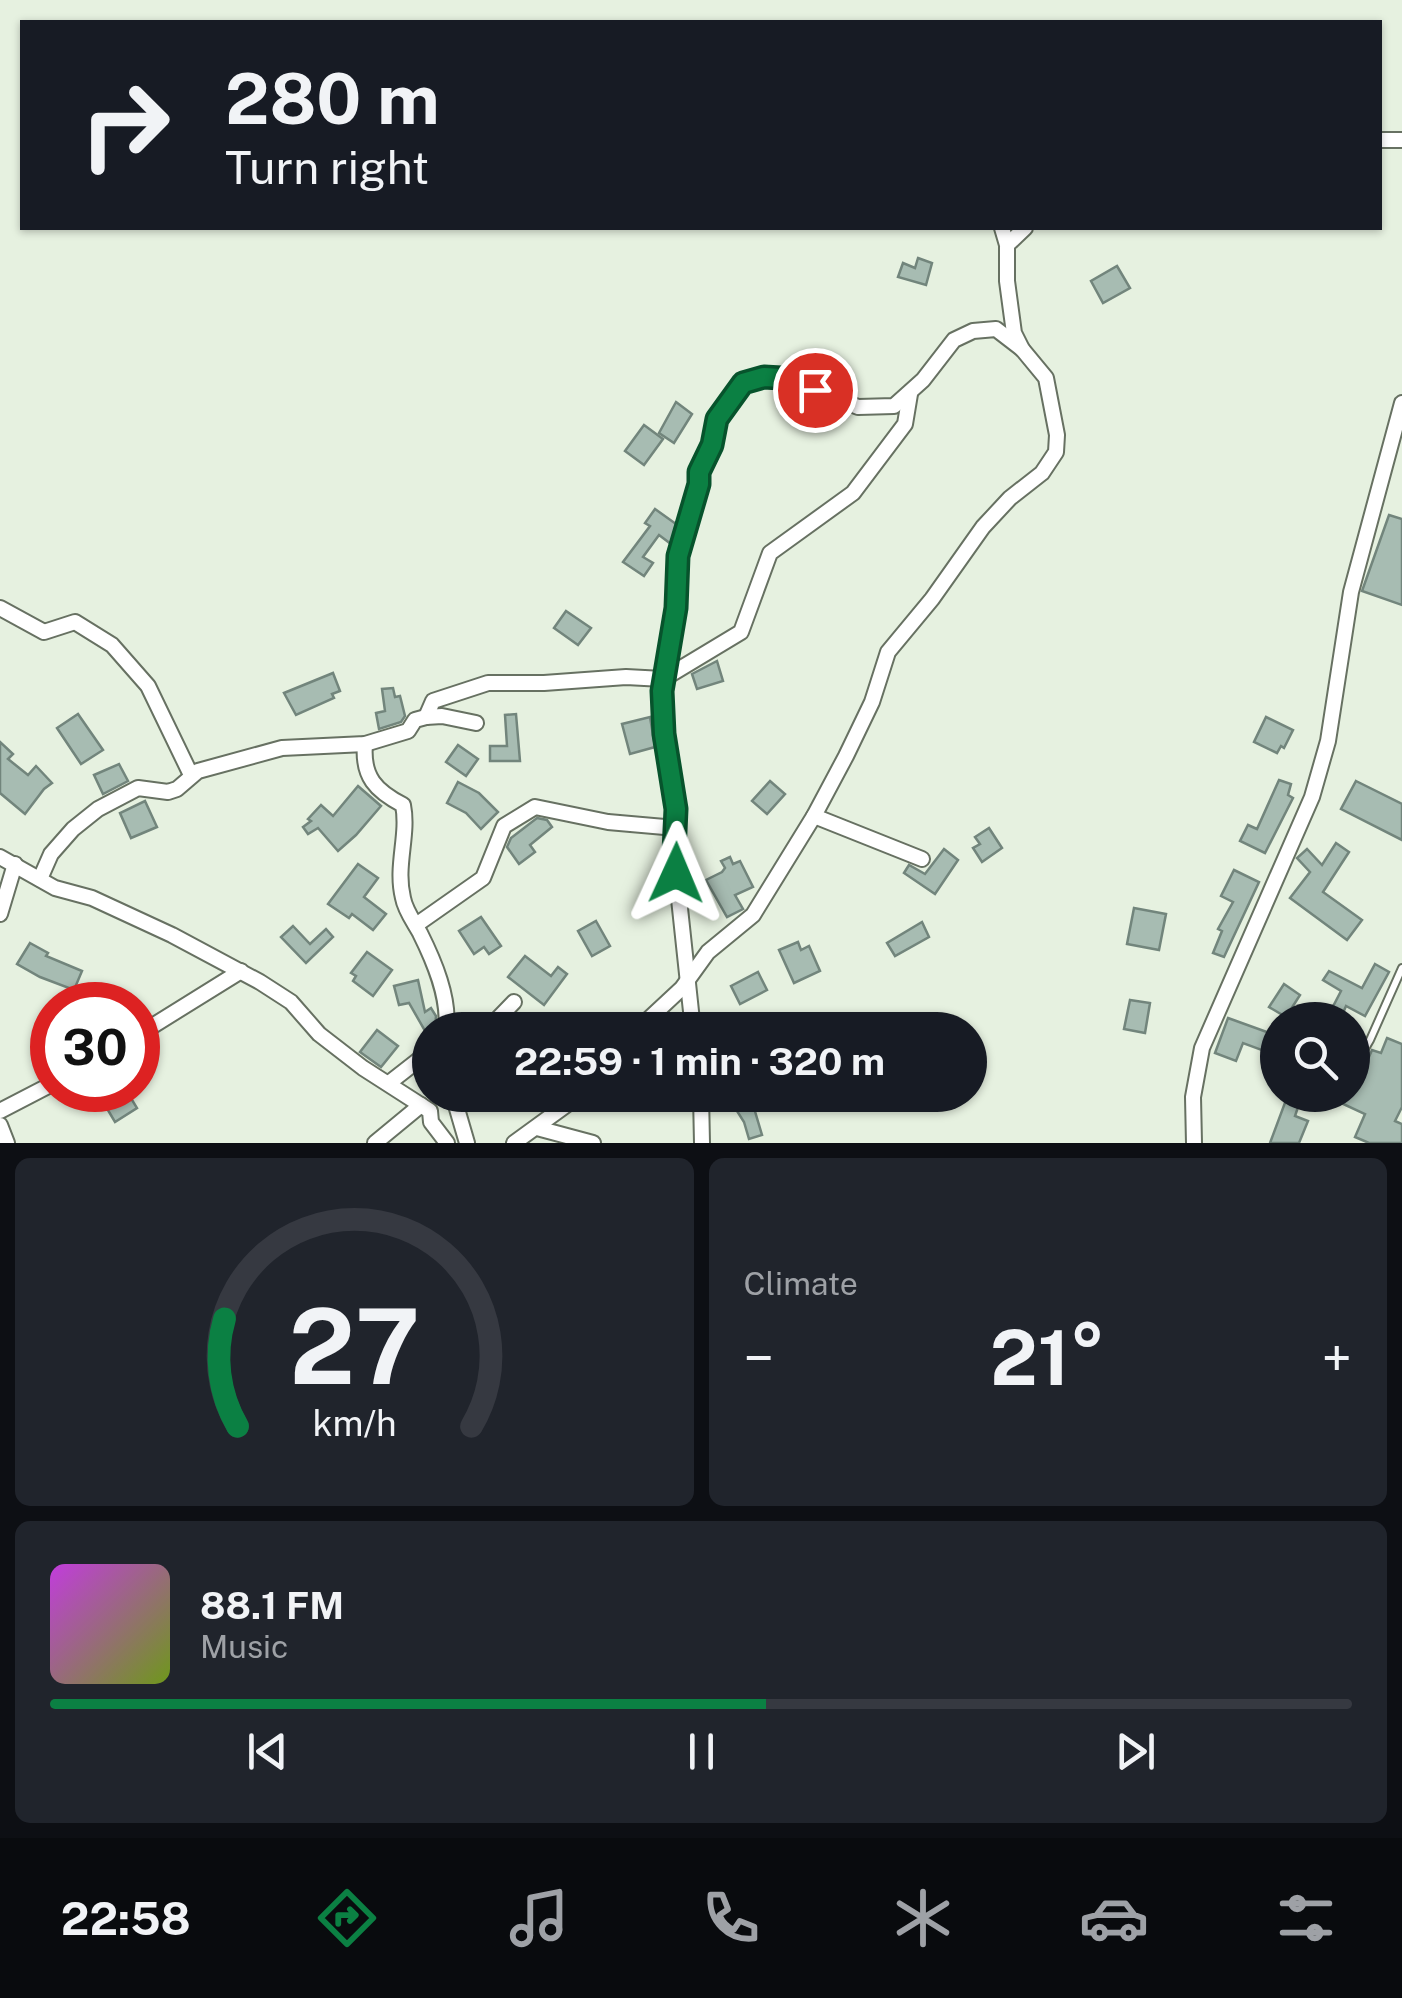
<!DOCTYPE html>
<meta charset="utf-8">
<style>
body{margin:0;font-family:"Public Sans",sans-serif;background:#20242c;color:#f1f3f6;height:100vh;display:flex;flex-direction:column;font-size:38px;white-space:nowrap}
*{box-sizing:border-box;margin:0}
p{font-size:32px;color:#9ea1a6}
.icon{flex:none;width:55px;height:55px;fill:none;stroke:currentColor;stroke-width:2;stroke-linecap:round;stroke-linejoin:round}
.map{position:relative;height:1143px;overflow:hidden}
.panel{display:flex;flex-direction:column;gap:15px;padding:15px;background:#0d0f14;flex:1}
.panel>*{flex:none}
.guide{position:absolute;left:20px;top:20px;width:1362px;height:210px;border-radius:0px;box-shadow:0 2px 8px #0004;background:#171b24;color:#f1f3f6;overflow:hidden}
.tools{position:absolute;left:1260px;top:1002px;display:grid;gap:20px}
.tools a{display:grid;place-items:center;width:110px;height:110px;border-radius:50%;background:#171b24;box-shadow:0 2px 8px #0004;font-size:50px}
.speed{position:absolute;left:30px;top:982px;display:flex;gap:20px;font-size:50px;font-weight:700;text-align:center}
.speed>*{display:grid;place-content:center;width:130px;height:130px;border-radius:50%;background:#171b24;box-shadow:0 2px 8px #0004;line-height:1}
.speed .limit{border:15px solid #d22;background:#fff;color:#111}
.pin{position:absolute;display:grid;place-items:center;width:85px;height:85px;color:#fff;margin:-42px;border:5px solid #fff;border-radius:50%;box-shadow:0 2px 10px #0007}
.me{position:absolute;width:110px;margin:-55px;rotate:1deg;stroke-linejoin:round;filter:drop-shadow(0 0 8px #0008)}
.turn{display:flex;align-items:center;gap:35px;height:210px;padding:0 40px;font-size:45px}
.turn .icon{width:130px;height:130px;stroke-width:2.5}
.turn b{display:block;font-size:70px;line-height:85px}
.big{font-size:75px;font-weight:700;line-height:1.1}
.panel .tile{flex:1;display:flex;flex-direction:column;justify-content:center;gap:15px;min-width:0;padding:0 35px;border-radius:15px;background:#20242c}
.panel .dial{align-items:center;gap:0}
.dial svg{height:260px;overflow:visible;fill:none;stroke:#363941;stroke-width:7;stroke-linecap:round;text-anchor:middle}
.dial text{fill:#f1f3f6;stroke:none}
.song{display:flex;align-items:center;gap:30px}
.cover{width:120px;height:120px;border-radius:15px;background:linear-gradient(135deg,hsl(290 70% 55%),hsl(80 70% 35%))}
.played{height:10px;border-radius:5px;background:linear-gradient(90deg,#0b8043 55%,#363941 55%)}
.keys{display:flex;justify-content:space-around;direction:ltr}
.heat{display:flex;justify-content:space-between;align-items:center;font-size:55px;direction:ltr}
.panel .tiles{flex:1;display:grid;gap:15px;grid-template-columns:1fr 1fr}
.tile:last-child{grid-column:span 2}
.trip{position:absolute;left:412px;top:1012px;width:575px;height:100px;border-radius:50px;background:#171b24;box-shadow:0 2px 8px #0004;font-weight:700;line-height:100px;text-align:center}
.tabs{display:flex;height:160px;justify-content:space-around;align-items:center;background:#090b0e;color:#9ea1a6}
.tabs .icon{width:70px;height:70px}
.tabs .selected{color:#0b8043}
.tabs b{font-size:45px;color:#f1f3f6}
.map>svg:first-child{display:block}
</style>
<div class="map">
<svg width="1402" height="1143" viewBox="0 0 1402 1143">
<rect width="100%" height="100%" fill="#e6f1e0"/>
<g fill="#a7bcb2" stroke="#72857c" stroke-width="2.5">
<path d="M918 258 932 263 926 285 898 277 903 263 915 268Z"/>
<path d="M1117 266 1130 288 1103 303 1091 281Z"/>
<path d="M676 402 692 414 674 443 659 433Z"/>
<path d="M644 425 663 439 644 465 625 451Z"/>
<path d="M655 509 676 524 671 544 659 535 643 557 653 563 644 576 623 562 650 526 645 523Z"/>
<path d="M1389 515 1402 519V605L1362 591Z"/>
<path d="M566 611 591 628 578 645 554 628Z"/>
<path d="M717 661 723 681 697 689 692 674Z"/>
<path d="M333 673 340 691 332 694 334 698 296 715 284 693Z"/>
<path d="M393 688 395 697 400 696 405 716 401 722 379 729 376 713 385 711 382 689Z"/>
<path d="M78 714 103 750 81 764 57 728Z"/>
<path d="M516 714 520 761H490V746H507L505 715Z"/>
<path d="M650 717 655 747 630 754 622 724Z"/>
<path d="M1266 717 1293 730 1284 748 1281 746 1277 753 1254 742Z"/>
<path d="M0 742 13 754 8 759 28 775 36 766 52 783 44 789 25 814 0 793Z"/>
<path d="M458 745 478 759 466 776 446 762Z"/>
<path d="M119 764 128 781 103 794 94 775Z"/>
<path d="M1279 780 1291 784 1288 795 1293 798 1265 853 1240 841 1248 825 1257 829Z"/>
<path d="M770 781 785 794 767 814 752 801Z"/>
<path d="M1356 781 1402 804V840L1341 809Z"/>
<path d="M458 782 479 793 498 812 481 829 466 813 447 803Z"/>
<path d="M358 786 381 806 356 835 338 851 318 828 308 834 303 827 311 821 308 819 321 805 333 816Z"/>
<path d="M145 801 157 827 131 838 120 813Z"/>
<path d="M537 818 547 820 552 827 530 845 535 852 519 864 507 847 511 838Z"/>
<path d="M989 828 1002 848 982 862 973 848 980 844 975 837Z"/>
<path d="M1336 843 1349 852 1323 892 1362 920 1347 940 1290 898 1310 872 1297 858 1307 849 1322 865Z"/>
<path d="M944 849 958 860 935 894 904 873 909 865 925 874Z"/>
<path d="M730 857 733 864 740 861 753 887 735 895 743 909 727 917 706 880 722 872 725 868 721 861Z"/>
<path d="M358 864 378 878 364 897 386 914 373 930 352 914 349 918 328 904Z"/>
<path d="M1234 870 1259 882 1224 957 1213 953 1222 931 1218 929 1233 902 1221 896Z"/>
<path d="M1134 908 1166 914 1159 950 1127 944Z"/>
<path d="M481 917 501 946 489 954 484 947 474 954 459 931Z"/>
<path d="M596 921 610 946 592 956 578 931Z"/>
<path d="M922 922 929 937 895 956 887 943Z"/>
<path d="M293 926 310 944 326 929 333 937 306 963 281 937Z"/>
<path d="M798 942 801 950 809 946 820 971 794 983 779 950Z"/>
<path d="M30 943 48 953 46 956 82 971 74 990 40 977 17 964Z"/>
<path d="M367 952 392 970 373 996 353 981 356 976 351 973Z"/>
<path d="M525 956 551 976 558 967 567 974 544 1005 508 977Z"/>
<path d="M1375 964 1389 972 1365 1016 1346 1006 1340 1020H1326L1341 991 1323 980 1329 971 1362 988Z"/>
<path d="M758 972 767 990 740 1004 731 986Z"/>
<path d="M418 980 425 1012 431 1008 436 1016 435 1030H429L428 1036 409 1003 399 1005 394 986Z"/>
<path d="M1284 984 1300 995 1286 1017 1269 1007Z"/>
<path d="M1130 1000 1150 1003 1145 1033 1124 1029Z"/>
<path d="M1228 1018 1278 1036V1056L1243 1043 1236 1061 1215 1053Z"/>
<path d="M377 1030 398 1046 381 1067 360 1052Z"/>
<path d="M1387 1038 1402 1044V1107L1395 1121 1402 1124V1143H1369L1355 1137 1365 1114 1324 1095H1352L1372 1050 1381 1053Z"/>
<path d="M96 1090H126L137 1108 115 1122Z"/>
<path d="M738 1095H756L761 1103 754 1108 762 1135 749 1139 744 1122 730 1100Z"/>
<path d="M1286 1100 1299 1104 1295 1116 1308 1121 1299 1143H1270Z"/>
</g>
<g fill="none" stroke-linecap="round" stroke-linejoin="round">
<g stroke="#677162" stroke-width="10">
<path id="lane" d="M1352 1071 1370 1040 1402 968"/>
</g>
<g stroke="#677162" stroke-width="18">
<g id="street">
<path d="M1380 140H1402"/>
<path d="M1007 245 1025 228"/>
<path d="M0 608 44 632 75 622 112 645 148 686 191 775"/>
<path d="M426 717 433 701 488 683H544L626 677 663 679 741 632 770 553 853 493 905 424 910 394"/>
<path d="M365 744C362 777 376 791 403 805 409 835 395 866 403 898 405 910 414 922 420 933 434 961 450 998 446 1030"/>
<path d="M814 816 922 859"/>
<path d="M0 857 55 888 92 898 172 935 260 982 291 1002 319 1034 363 1068 430 1111 431 1122 447 1143"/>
<path d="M40 879 51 854 73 829 98 809 138 788 168 792 177 789 198 771 282 748 365 744 408 731 415 720 426 717 442 716 476 723"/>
<path d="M0 914 15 864"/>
<path d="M416 925 483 878 504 826 535 807 608 822 676 828"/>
<path d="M487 1030 514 1002"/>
<path d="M637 1030 682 988 708 952 753 915 814 816 846 756 872 702 888 652 932 599 983 527 1010 498 1042 473 1056 452 1057 435 1046 378 1022 349 1014 333 1007 281V245L1002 228"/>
<path d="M693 1030 674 852 676 809 664 734 662 691 676 608 678 557 699 484V471L712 445 717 419 739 387 763 377 796 382 858 407 894 406 923 380 954 340 973 331 996 329 1022 349"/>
<path d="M138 1035 241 971"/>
<path d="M389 1083 430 1051"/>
<path d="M453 1095 467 1143"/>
<path d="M701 1095 702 1143"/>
<path d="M0 1111 52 1084"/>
<path d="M0 1125 7 1143"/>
<path d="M537 1128 593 1143"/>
<path d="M375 1143 421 1105"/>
<path d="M514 1143 580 1095"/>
<path d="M1194 1143 1193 1097 1202 1048 1312 797 1328 741 1351 592 1402 403"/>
</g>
</g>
<use href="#lane" stroke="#fff" stroke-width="6"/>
<use href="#street" stroke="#fff" stroke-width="14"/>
</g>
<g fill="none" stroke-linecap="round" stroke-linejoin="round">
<g stroke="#07532c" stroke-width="25">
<path id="route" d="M676 873 674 852 676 809 664 734 662 691 676 608 678 556 699 484V472L712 445 717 419 743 383 764 377 781 378 815 390"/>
</g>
<use href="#route" stroke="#0b8043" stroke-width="18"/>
</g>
</svg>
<div class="tools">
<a><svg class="icon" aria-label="search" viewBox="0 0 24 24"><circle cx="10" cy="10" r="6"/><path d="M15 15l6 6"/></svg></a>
</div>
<div class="speed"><div class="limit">30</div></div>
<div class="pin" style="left:815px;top:390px;background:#d93025"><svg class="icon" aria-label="arrive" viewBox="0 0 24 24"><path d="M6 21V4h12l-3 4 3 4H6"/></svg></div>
<svg class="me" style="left:676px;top:873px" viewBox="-20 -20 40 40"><path d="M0-17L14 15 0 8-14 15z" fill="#0b8043" stroke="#fff" stroke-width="4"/></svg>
<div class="trip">22:59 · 1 min · 320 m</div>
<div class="guide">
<div class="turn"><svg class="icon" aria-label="right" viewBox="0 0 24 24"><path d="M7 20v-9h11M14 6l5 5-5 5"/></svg><div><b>280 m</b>Turn right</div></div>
</div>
</div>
<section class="panel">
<div class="tiles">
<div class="tile dial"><svg viewBox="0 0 100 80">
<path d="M14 69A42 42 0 1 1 86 69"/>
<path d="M14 69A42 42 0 0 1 10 36" stroke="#0b8043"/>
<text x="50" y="56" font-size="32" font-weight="700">27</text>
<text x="50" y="72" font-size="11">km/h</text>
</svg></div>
<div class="tile"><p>Climate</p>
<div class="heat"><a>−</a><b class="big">21°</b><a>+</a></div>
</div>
<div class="tile">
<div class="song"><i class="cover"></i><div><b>88.1 FM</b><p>Music</p></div></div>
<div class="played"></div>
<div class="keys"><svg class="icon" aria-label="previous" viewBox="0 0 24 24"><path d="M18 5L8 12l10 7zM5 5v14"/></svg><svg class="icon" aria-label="pause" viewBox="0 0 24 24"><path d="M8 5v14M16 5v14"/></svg><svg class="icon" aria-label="next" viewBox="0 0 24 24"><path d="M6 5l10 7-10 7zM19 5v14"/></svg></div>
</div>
</div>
</section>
<nav class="tabs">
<b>22:58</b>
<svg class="icon selected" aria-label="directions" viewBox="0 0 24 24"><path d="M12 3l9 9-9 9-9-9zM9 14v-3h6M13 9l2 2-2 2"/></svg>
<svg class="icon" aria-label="music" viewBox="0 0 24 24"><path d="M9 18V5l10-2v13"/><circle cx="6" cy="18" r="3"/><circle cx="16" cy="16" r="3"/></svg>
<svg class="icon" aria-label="phone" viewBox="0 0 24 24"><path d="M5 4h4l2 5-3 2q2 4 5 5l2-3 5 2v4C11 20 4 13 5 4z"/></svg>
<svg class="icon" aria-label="climate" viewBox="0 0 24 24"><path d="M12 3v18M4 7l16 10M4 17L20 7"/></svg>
<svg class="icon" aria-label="car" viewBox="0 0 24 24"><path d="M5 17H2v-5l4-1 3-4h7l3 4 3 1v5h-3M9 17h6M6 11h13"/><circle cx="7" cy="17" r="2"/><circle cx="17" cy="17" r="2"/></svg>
<svg class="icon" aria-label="filters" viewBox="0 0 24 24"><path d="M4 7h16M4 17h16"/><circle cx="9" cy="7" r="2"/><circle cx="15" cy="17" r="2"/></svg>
</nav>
